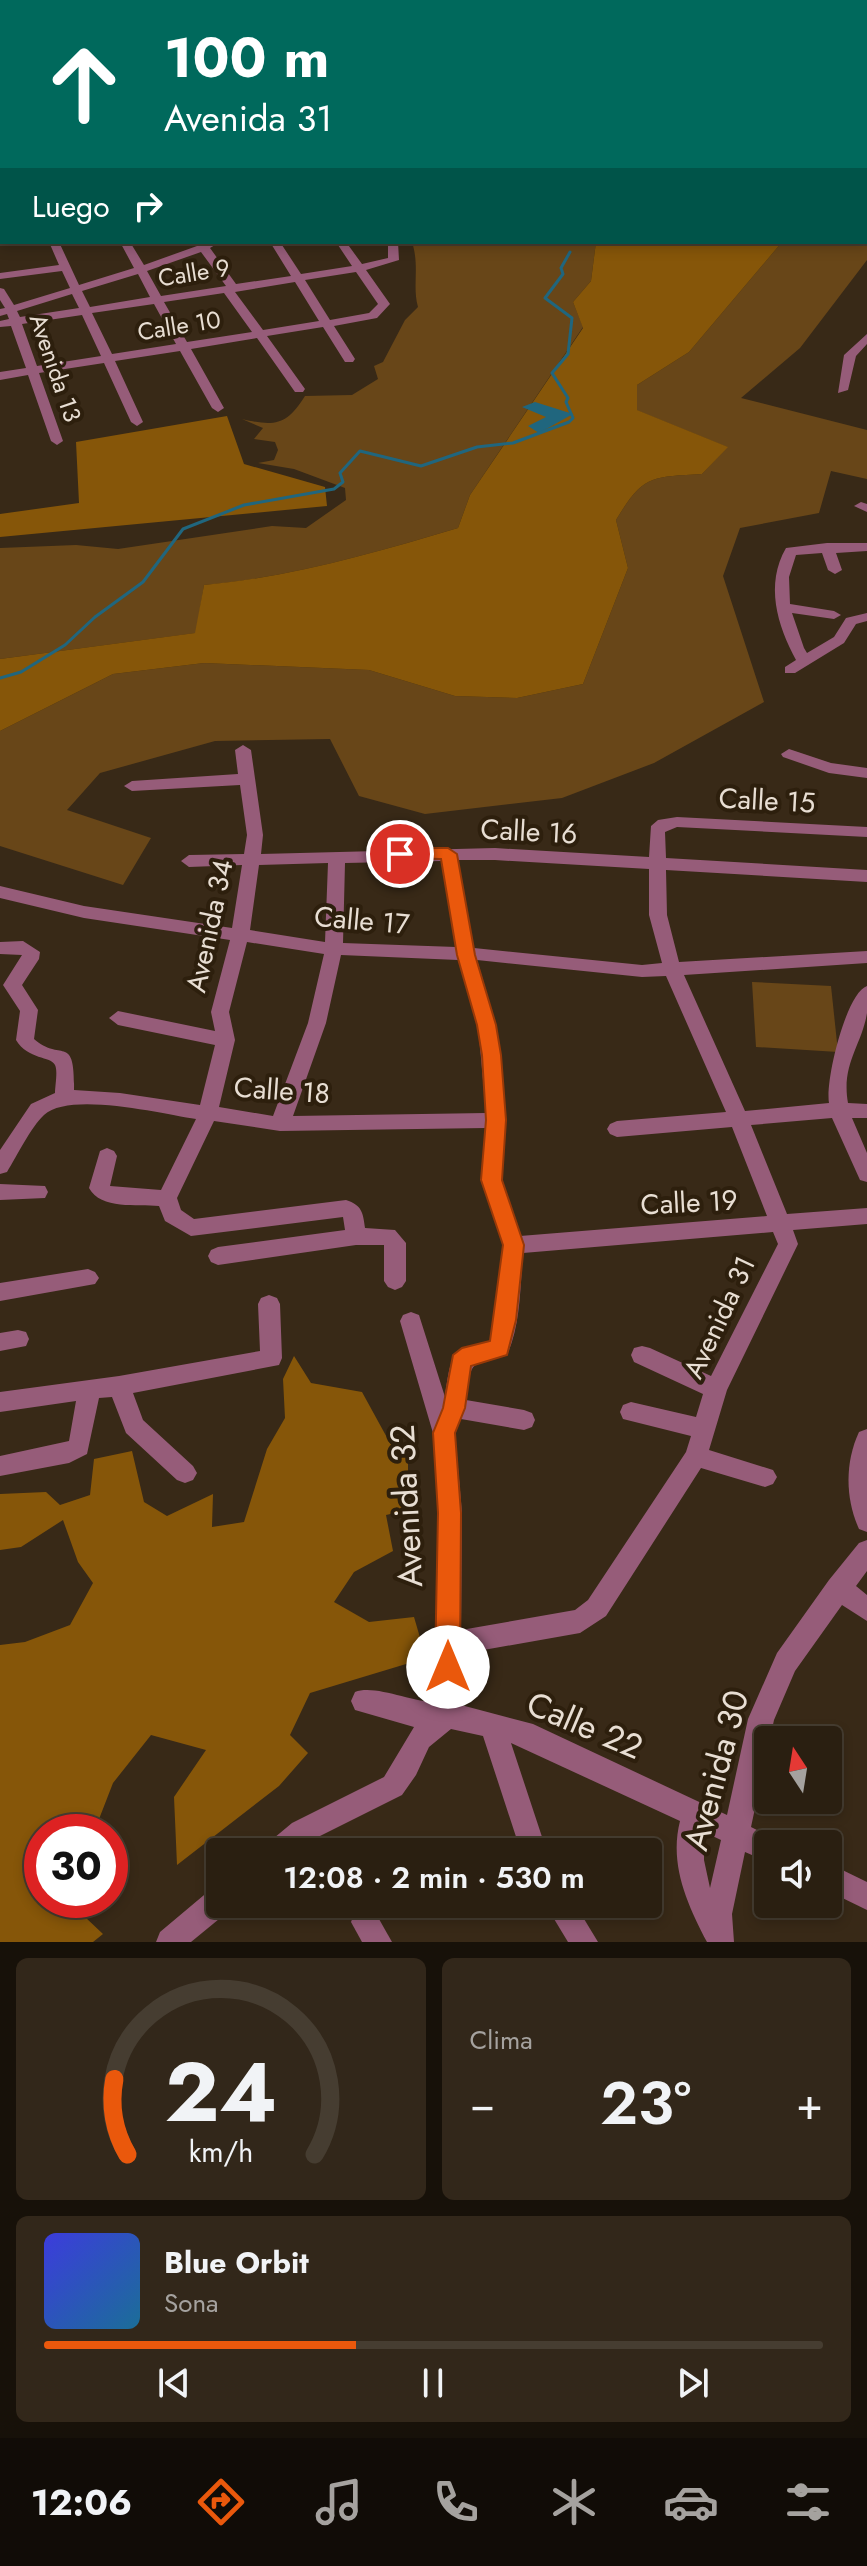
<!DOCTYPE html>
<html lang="es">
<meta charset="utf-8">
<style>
body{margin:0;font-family:Jost,sans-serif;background:#32271a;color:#f1f3f6;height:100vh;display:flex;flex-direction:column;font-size:30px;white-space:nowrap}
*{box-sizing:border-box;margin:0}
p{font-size:26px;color:#a5a29f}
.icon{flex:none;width:44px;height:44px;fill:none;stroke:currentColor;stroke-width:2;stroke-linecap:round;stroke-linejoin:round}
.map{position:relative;height:1942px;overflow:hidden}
.panel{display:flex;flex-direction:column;gap:16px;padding:16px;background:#171109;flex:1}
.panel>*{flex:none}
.guide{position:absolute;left:0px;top:0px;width:868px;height:244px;box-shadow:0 4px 12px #0003,0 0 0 2px #463d31;background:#00695c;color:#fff;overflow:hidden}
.needle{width:52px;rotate:348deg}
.fabs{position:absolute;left:754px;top:1726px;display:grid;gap:16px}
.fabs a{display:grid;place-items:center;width:88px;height:88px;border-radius:8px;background:#2a1f11;box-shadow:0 4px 12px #0003,0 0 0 2px #463d31;font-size:40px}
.speed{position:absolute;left:24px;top:1814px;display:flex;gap:16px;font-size:40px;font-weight:700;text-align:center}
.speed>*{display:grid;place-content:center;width:104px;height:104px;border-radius:50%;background:#2a1f11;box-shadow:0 4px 12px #0003,0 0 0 2px #463d31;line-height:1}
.speed .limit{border:12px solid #d22;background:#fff;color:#111}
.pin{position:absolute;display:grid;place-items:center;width:68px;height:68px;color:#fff;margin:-34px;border:4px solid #fff;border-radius:50%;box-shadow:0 2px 8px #0007}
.me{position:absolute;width:88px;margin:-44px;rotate:0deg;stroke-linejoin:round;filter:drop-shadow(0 0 6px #0008)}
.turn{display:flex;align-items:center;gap:28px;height:168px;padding:0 32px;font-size:36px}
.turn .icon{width:104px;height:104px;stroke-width:2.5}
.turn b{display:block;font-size:56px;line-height:68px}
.then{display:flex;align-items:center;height:76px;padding:0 32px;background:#0003;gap:16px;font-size:30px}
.big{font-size:60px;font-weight:600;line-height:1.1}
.panel .tile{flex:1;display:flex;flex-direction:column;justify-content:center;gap:12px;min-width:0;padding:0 28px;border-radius:12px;background:#32271a}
.panel .dial{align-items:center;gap:0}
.dial svg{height:208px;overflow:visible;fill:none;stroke:#463d31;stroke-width:7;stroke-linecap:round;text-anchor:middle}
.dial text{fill:#f1f3f6;stroke:none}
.song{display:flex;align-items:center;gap:24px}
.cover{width:96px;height:96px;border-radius:12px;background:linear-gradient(135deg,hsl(240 70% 55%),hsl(200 70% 35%))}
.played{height:8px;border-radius:4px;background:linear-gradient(90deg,#ea580c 40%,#463d31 40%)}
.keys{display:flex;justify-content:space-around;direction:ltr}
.heat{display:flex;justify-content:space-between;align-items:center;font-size:44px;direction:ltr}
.panel .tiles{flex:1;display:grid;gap:16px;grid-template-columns:1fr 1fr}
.tile:last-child{grid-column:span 2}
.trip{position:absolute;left:206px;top:1838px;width:456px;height:80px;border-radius:8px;background:#2a1f11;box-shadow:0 4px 12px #0003,0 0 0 2px #463d31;font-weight:600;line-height:80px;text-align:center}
.tab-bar{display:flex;height:128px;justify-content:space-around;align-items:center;background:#110c07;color:#a5a29f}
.tab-bar .icon{width:56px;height:56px}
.tab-bar .current{color:#ea580c}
.tab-bar b{font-size:36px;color:#f1f3f6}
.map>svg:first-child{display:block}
</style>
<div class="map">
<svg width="867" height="1942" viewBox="0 0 867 1942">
<rect width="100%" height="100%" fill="#382917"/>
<g fill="#684618">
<path d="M867 157V260L800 348 741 398 867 430V479L831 471 819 513 740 528 723 576 764 702 654 763 562 798 425 814 359 796 330 739 215 741 100 773 67 810 151 838 123 885 0 846V731L113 674 204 663 369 670 455 696 517 698 583 684 628 568 616 520C643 475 651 477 702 474L727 447 636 410 637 385 689 352 782 242H866Z"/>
<path d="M412 242H596L591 281 573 302 583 327 470 495 458 528C374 553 292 577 204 585L196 633 0 659V548L76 545 118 549 272 526 306 528 346 500 345 488 294 469 258 463 274 460 278 450 275 442 254 439 263 428 242 419C275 427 287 425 305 396L352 395 378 379 374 366 383 362 405 320 418 307C412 286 420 267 412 242Z"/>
<path d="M752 982 831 986 838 1052 756 1047Z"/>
</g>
<g fill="#865609">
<path d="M596 242H782L689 352 637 385V410L728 447 702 474C651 477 643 475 616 520L628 568 583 684 517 698 455 696 369 670 204 663 113 674 0 731V659L195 633 204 585C291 577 374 553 458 528L470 495 583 328 573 302 591 281Z"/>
<path d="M227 416 244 464 325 487 327 506 0 537V514L79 503 76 442Z"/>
<path d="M294 1356 311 1383 362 1392 396 1454 408 1456V1510L386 1515 393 1551 354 1572 334 1602 369 1622 414 1617 426 1658 310 1693 290 1735 308 1753 279 1786 177 1865 174 1797 206 1750 151 1735 113 1783 94 1832H42V1900H67L103 1934 93 1942H0V1645L25 1642 70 1625 93 1583 78 1562 63 1520 21 1547 0 1550V1494L46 1492 60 1505 90 1495 94 1459 132 1451 144 1502 167 1516 213 1494 212 1527 244 1522 267 1449 285 1418 283 1379Z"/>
</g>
<path fill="#20667e" d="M535 402 573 414 539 433 528 426 546 417 522 407Z"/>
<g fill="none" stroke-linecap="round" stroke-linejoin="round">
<path stroke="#20667e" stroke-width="3" d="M0 678 21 672 65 645 95 617 143 582 183 529 244 505 334 489 343 482 340 473 360 451 421 466 477 447 513 443 569 422 573 418 566 402 568 398 552 373 568 354 572 318 545 298 563 274 561 268 570 252"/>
<g fill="#965c79" fill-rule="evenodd">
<path d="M286 0H298L300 2H288Z"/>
<path d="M399 0H412L414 2H401Z"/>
<path d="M519 0H532L534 2H521Z"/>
<path d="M584 0H593L583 2Z"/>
<path d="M699 0H714L716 2H701Z"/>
<path d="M779 0H787L788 2H780Z"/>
<path d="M815 0H823L824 2H816Z"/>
<path d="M846 0H854L855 2H847Z"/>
<rect x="866" y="10" width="1" height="6"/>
<path d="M0 16 2 17V23L0 22Z"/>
<rect x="866" y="31" width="1" height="6"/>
<rect x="0" y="39" width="2" height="6"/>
<path d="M866 44 867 45 866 58Z"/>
<path d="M0 64 2 65V71L0 70Z"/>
<rect x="0" y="78" width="2" height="6"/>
<path d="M2 97V103L0 104V98Z"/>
<path d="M2 119V125L0 126V120Z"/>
<rect x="0" y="157" width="2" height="6"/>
<rect x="0" y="181" width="2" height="7"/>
<path d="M0 237 2 242H6L0 243Z"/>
<path d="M49 242H59L79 285 134 268 120 242H130L144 265 197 246 195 242H220L210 248 236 284 291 276 270 242H280L301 274 352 266 336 242H346L362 264 388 258V242H398L399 260 366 270 390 304 377 318 334 326 355 359 353 362H345L323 327 267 336 305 389 303 392H295L257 338 191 349 224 408 218 412 212 408 180 351 115 361 143 422 137 426 131 422 104 363 39 373 63 441 57 445 51 441 28 375 0 380V372L26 368 11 326 0 327V321L9 319 7 314 0 316V309L5 308 0 300V288L4 289 14 305 70 288 62 271 0 279V273L59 265ZM201 252 226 286 161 296 147 271ZM356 272 378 304 369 313 330 320 305 280ZM138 274 150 297 90 307 82 291ZM295 282 319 321 263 330 235 292ZM224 293 252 332 187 342 164 302ZM72 294 79 308 20 317 17 311ZM154 304 176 344 112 354 92 313ZM82 315 101 356 37 366 22 324Z"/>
<path d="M867 334V344L856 356 848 390 838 393 844 355Z"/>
<path d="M861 502 867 504V512L854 506Z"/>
<path d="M827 543H867V551L836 553 842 570 835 574 828 570 822 553 796 555 789 577 790 604 834 611 841 615 834 619 792 613 804 648 807 653 834 637 846 618 867 613V621L856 624 844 643 795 673H785V667L796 660C777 625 765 584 786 548Z"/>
<path d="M243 745 251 750 263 835 261 854 495 848 649 857 651 826 658 820 677 817 867 827V837L677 827 665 832 666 858 867 870V882L666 870 667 915 679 962 867 951V963L684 975 745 1111 829 1103C825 1081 846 993 867 986 867 995 867 1005 867 1013 862 1045 841 1064 848 1103L867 1104V1118H852L867 1153V1182L860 1180 832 1118 751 1125 787 1214 867 1208V1224L793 1230 798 1244 727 1390 709 1450 773 1470 777 1477 773 1484 765 1487 701 1468 606 1616 580 1633 461 1654V1705L533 1724 727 1815 748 1719 777 1653 829 1580 859 1543 867 1540V1571L856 1586 867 1595V1621L842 1605 795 1671 774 1720 751 1827 777 1840 779 1844H768V1862L745 1852 732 1914 734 1942H707C687 1904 669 1864 680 1821L511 1743 547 1852H521L483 1736 451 1729 429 1747 416 1775 402 1795 320 1836 328 1852H264L268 1843 292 1823 384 1777 414 1727 355 1710 351 1701 355 1692C374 1684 412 1702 435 1702L438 1513 433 1433 400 1321 403 1315 411 1312 419 1315 445 1397C451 1358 449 1349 490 1341L495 1320 503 1245 482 1180 486 1128 280 1131 214 1121 177 1198 181 1210 194 1219 346 1200C362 1205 363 1213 365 1228L395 1230 406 1243V1281L402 1287 395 1290 388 1287 384 1281V1245H356L218 1265 211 1262 208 1256 211 1250 218 1247 345 1230 343 1217 191 1236 165 1221 159 1206C137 1204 101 1210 89 1188L100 1151 107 1148 114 1151 117 1156 110 1186 161 1190 196 1119C162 1114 70 1091 44 1115 31 1127 17 1156 7 1172L0 1174V1150L31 1104 55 1093C55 1086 58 1071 55 1065 51 1056 28 1060 16 1040L20 1011 3 985 22 955 0 954V942L23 941 40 952 39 959 22 985 38 1010 34 1039C61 1063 75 1032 74 1090L120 1093 200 1105 215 1045 118 1025 109 1018 118 1011 215 1031 211 1012 230 940 84 918 0 898V886L84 906 232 928 242 865 189 867 181 861 189 855 244 854 247 835 240 785 132 791 124 786 132 781 238 774 235 750ZM458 860H495L649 869V915L662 963 642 965 474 948ZM441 861 456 947 343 943 345 863ZM328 863 325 942 250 930 259 865ZM247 942 324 954 308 1023 273 1116 219 1107 235 1040 229 1012ZM341 955 458 960 478 1025 486 1113 293 1116 326 1023ZM477 960 642 977 666 976 726 1112 617 1121 610 1124 607 1129 610 1134 617 1137 732 1127 767 1216 520 1236 502 1180 506 1120 500 1055 496 1025ZM773 1232 778 1244 711 1376 650 1348 642 1346 634 1348 631 1355 634 1362 703 1394 696 1417 631 1402 623 1405 620 1412 623 1419 691 1436 686 1452 588 1600 575 1610 461 1630 462 1513 455 1433 461 1419 524 1430 532 1427 535 1420 532 1413 524 1410 466 1400C473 1356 468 1368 507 1355 521 1324 520 1286 523 1253ZM704 1832 721 1840 710 1888 704 1860Z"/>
<path d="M789 749 831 763 867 768V778L829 773 783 757 781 754Z"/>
<path d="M0 1184 45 1186 48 1192 45 1198 0 1200Z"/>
<path d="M88 1269 95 1272 99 1278 95 1284 0 1301V1283Z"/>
<path d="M269 1295 277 1298 280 1304 282 1358 279 1365 133 1393 143 1420 193 1466 197 1473 193 1480 185 1483 177 1480 126 1433 112 1397 99 1398 87 1454 69 1463 0 1476V1456L69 1441 76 1401 0 1412V1392L119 1376 260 1351 258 1304 261 1298Z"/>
<path d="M18 1330 26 1332 29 1339 26 1346 0 1351V1333Z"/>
<path d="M867 1429V1532L859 1529C845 1498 845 1462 859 1432Z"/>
<path d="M828 1863 867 1882V1910L828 1891Z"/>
<path d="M220 1886V1904H232L230 1910 191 1942H156L160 1932 210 1890Z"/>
<path d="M545 1904H575L598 1942H568Z"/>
<path d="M365 1908 375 1912 392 1942H362L351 1922 355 1912Z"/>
</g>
<g fill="#f393c3" fill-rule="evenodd">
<path d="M171 0H184L186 2H173Z"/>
<rect x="866" y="74" width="1" height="6"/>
</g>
</g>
<path fill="#ea580c" stroke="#983908" stroke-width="2" d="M400 848H448L457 854 475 955 496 1025 501 1055 506 1120 502 1180 524 1245 516 1320 507 1355 471 1366 465 1408 455 1433 461 1513 460 1667 457 1676 448 1680 439 1676 435 1667 438 1513 433 1433 443 1408 453 1355 462 1348 490 1341 503 1245 481 1180 486 1120 482 1055 477 1025 457 955 441 859 394 858V850Z"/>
<g text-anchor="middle" stroke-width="8" stroke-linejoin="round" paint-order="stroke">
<g font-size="24" fill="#e8ded3" stroke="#2d1f0d">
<text transform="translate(194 273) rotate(-9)" y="8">Calle 9</text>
<text transform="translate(179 326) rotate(-9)" y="8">Calle 10</text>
<text transform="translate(55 368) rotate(71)" y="8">Avenida 13</text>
</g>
<g font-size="28" fill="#e8ded3" stroke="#2d1f0d">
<text transform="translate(767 800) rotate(3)" y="10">Calle 15</text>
<text transform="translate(529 831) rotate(3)" y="10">Calle 16</text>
<text transform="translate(362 920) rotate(5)" y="10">Calle 17</text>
<text transform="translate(209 926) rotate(-78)" y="10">Avenida 34</text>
<text transform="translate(282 1090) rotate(4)" y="10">Calle 18</text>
<text transform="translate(689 1202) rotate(-3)" y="10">Calle 19</text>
<text transform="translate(719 1317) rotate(-65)" y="10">Avenida 31</text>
</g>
<g font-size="34" fill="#e8ded3" stroke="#2d1f0d">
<text transform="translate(406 1506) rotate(-93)" y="12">Avenida 32</text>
<text transform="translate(585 1725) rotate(23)" y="12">Calle 22</text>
<text transform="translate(716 1770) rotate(-75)" y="12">Avenida 30</text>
</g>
</g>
</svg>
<div class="fabs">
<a><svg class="needle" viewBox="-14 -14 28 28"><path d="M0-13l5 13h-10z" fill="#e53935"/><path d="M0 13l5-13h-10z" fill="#a5a29f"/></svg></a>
<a><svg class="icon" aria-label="sound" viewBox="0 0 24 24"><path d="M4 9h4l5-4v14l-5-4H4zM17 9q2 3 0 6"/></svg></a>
</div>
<div class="speed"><div class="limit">30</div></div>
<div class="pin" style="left:400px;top:854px;background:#d93025"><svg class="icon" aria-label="arrive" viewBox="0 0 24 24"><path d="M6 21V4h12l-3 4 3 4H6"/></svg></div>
<svg class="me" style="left:448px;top:1667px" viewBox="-20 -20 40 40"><circle r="19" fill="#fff"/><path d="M0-13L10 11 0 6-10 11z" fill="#ea580c"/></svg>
<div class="trip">12:08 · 2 min · 530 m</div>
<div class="guide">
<div class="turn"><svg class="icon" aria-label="ahead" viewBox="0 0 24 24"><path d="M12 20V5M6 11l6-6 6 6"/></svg><div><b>100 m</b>Avenida 31</div></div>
<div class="then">Luego<svg class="icon" aria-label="right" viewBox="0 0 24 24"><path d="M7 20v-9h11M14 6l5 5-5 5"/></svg></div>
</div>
</div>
<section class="panel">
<div class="tiles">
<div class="tile dial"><svg viewBox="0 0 100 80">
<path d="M14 69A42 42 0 1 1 86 69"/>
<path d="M14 69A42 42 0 0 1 9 40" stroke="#ea580c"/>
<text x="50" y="56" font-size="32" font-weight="700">24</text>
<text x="50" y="72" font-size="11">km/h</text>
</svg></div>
<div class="tile"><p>Clima</p>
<div class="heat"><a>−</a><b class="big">23°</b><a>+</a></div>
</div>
<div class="tile">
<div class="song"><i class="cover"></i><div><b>Blue Orbit</b><p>Sona</p></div></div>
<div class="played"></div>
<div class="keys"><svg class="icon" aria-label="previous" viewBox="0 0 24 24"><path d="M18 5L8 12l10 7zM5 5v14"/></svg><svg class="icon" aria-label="pause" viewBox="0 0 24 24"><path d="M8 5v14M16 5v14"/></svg><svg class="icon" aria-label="next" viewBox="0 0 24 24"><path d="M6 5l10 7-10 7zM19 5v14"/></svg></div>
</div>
</div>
</section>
<nav class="tab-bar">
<b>12:06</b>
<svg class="icon current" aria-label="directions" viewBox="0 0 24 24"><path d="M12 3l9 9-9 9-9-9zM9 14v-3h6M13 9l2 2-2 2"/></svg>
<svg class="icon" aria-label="music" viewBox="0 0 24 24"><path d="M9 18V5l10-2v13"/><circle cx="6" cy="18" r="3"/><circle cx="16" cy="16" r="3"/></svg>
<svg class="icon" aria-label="phone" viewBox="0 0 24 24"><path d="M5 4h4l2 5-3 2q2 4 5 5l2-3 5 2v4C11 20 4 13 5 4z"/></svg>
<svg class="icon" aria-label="climate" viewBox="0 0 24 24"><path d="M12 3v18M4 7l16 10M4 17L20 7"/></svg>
<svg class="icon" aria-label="car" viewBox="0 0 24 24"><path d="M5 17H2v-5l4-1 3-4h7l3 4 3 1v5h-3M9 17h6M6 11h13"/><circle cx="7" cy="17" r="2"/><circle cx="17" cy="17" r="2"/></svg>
<svg class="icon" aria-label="filters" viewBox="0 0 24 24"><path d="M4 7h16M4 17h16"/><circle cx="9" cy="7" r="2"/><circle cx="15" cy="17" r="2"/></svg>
</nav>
